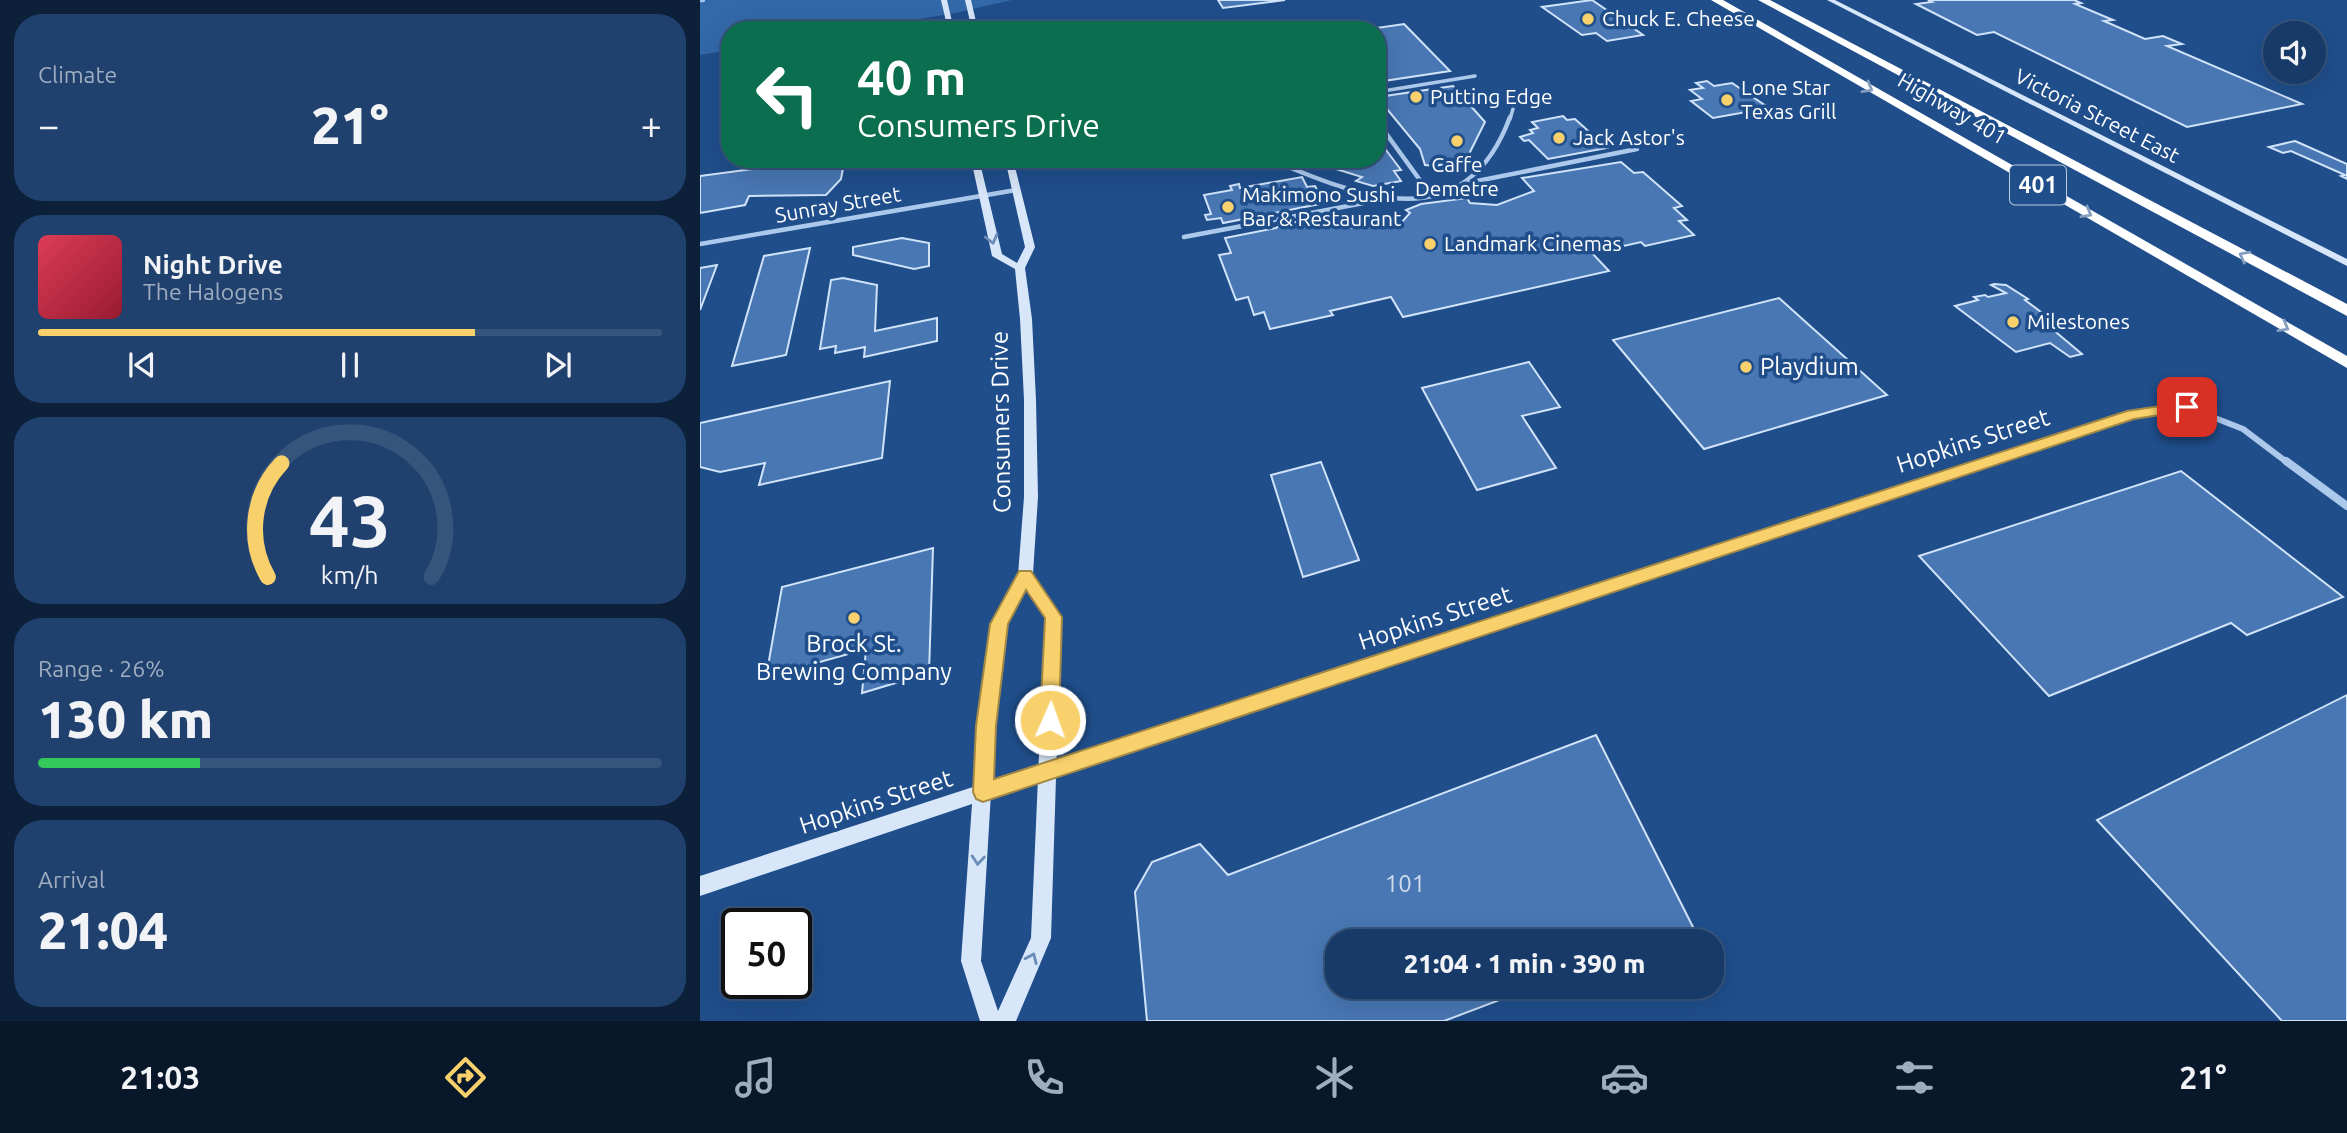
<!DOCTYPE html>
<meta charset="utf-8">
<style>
body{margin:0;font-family:Ubuntu,sans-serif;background:#20416e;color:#f1f3f6;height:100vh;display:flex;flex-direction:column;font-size:26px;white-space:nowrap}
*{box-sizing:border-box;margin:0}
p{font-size:23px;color:#9eadc0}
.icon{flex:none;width:38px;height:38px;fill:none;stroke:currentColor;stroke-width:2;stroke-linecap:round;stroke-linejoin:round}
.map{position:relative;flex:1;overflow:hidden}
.side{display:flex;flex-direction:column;gap:14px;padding:14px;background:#0d2039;width:700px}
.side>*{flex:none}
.top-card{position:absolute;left:21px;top:21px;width:665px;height:147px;border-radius:28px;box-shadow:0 7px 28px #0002,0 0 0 2px #36547c;background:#0b6e4f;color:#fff;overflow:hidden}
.tools{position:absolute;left:1563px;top:21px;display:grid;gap:14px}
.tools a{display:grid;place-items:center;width:63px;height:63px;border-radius:50%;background:#173a68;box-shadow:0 7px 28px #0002,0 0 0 2px #36547c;font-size:35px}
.speed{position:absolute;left:21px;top:908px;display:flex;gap:14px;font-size:35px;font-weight:700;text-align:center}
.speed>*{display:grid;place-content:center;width:91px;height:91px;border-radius:50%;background:#173a68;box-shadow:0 7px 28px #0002,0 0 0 2px #36547c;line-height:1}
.speed .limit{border:4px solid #111;border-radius:10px;background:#fff;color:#111}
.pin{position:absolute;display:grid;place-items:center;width:60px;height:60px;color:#fff;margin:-30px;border-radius:14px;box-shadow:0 4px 10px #0006}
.me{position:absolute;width:77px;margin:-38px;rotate:2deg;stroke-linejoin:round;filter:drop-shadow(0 0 5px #0008)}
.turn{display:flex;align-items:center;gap:24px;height:147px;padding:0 21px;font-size:32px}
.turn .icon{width:91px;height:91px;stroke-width:2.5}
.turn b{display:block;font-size:49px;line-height:60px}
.big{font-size:52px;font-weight:800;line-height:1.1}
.side .tile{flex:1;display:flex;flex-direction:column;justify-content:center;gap:10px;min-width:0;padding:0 24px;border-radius:28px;background:#20416e}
.side .dial{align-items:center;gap:0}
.dial svg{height:182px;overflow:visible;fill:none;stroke:#36547c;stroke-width:7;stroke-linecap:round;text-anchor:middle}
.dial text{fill:#f1f3f6;stroke:none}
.song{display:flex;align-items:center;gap:21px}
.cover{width:84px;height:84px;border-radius:10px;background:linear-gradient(135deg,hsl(350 70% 55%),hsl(350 70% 35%))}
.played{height:7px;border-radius:4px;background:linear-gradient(90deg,#f9d16c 70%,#36547c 70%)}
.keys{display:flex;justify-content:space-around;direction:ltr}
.heat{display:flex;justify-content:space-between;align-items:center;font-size:38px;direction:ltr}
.charge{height:10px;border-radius:5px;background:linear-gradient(90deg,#34c759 26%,#36547c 0)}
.trip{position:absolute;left:625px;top:929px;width:399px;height:70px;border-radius:28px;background:#173a68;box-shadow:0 7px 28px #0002,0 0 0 2px #36547c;font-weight:800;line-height:70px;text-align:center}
.dock{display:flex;height:112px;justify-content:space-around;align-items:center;background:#09172a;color:#9eadc0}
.dock .icon{width:49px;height:49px}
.dock .active{color:#f9d16c}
.dock b{font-size:32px;color:#f1f3f6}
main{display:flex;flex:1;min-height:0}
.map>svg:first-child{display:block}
</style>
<main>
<section class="side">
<div class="tile"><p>Climate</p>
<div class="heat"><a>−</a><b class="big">21°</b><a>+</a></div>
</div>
<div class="tile">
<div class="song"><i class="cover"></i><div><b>Night Drive</b><p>The Halogens</p></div></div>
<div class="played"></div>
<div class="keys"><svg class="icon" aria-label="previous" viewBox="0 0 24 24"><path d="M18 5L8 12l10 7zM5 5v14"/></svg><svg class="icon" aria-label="pause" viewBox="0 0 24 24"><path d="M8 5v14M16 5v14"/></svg><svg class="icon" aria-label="next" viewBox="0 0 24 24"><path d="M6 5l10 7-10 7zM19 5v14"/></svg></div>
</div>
<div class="tile dial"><svg viewBox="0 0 100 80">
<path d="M14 69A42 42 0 1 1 86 69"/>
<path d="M14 69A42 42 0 0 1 20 19" stroke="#f9d16c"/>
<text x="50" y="56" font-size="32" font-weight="700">43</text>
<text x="50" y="72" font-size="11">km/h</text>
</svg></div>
<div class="tile"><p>Range · 26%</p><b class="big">130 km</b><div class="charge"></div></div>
<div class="tile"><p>Arrival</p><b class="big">21:04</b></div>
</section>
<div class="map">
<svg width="1647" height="1021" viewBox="0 0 1647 1021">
<rect width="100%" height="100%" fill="#1f4e8b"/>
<path fill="#3368a9" d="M0 0H312L255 13 152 30H30V50L0 55Z"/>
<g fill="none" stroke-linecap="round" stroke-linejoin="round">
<path stroke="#a0c3ed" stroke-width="4.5" d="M0 0H3"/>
</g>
<g fill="#4877b3" stroke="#d1e3f9" stroke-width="2">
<path d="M518 0H585L523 8Z"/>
<path d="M892 0 943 35 907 41 896 33 882 35 842 7Z"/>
<path d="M1228 0H1374L1381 3 1375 4 1413 20 1404 21 1445 39 1463 36 1482 44 1467 46 1602 104 1487 127 1294 32 1277 35 1216 4 1232 2Z"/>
<path d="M704 24 750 71 677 82V30H663Z"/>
<path d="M1007 81 1014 86 1032 83 1069 108 1013 118 991 101 1002 99 990 90 1003 88 996 83Z"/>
<path d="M753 86 785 122 766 160 735 166 725 165 720 149 682 103 685 96Z"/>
<path d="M863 116 867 120 875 119 907 148 848 159 829 140 824 141 820 137 833 133 830 130 838 128 832 122Z"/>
<path d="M677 138 701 170 694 171 701 181 673 186 656 181 662 177 613 162 611 159H677Z"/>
<path d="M1595 141 1647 164V179L1641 176 1645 175 1591 151 1583 153 1569 147Z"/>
<path d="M128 159H134L143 168 141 179 126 195 49 196 45 205 0 213V176Z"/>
<path d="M921 162 934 173 943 172 982 206 974 208 987 220 979 221 994 235 945 246 941 242 892 253 909 271 703 317 691 297 630 311 633 315 570 329 564 312 554 315 548 297 536 300 519 255 531 253 525 238 576 228 580 225 640 213 649 228 700 224 710 213 706 210 721 204 767 198 770 203 797 205 834 191 822 178Z"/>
<path d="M602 177 607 187 615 186 625 203 523 223 521 218 507 220 505 215 511 214 504 195 532 190 530 186 539 184 540 188Z"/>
<path d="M202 238 229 243V266L214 269 153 255V247Z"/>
<path d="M110 248 86 355 32 366 64 256Z"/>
<path d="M17 265 0 310V268Z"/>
<path d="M143 278 177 285 175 331 237 318V341L164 357 165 347 135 353 136 346 120 349 131 280Z"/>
<path d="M1294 284 1306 285 1328 299 1325 300 1353 321 1345 323 1382 354 1370 357 1350 343 1316 352 1255 306 1278 300 1274 297 1285 295 1288 297 1306 293 1291 285Z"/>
<path d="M1079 298 1187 395 1004 449 913 340Z"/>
<path d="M829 362 860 407 822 416 856 468 777 490 722 388Z"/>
<path d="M190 381 182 458 59 485 65 463 20 472 0 467V423Z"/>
<path d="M621 462 659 560 603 577 571 475Z"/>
<path d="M1481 471 1643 597 1547 635 1531 623 1349 696 1219 556Z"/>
<path d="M233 548 229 673 162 693 166 649 66 677 82 587Z"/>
<path d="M1647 695V1021H1582L1397 820Z"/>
<path d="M896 735 995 931 979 942H637V987H834L744 1021H447L435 892 452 862 500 844 528 875Z"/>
</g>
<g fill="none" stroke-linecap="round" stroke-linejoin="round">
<g stroke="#acc9ec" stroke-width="3.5">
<path d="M677 92 775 76"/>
<path d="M810 119 813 109"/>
</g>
<g stroke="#acc9ec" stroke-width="4.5">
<path d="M677 121 730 194"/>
<path d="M569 159C660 197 764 241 810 117"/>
<path d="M767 183 937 149"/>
<path d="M484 237 685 199"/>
</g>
<path stroke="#acc9ec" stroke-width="4.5" d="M0 244 316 190"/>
<path stroke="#acc9ec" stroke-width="6" d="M1287 463 1432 415 1487 407 1543 429 1588 463"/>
<g stroke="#acc9ec" stroke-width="8">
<path d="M1586 461 1647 506"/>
<path d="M538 708 1292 461"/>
</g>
<path stroke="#acc9ec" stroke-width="10" d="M283 792 543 707"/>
<g fill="#d8e6f9" fill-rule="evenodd">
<path d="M241 0H247L254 30H248Z"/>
<path d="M265 0H271L278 30H272Z"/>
<path d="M1127 0H1135L1647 259V266Z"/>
<path d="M271 159H279L302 254 317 263 325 247 305 159H313L335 247 325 268 332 319 336 400 338 497 333 574 361 617 351 938 316 1021H280L261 961 272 804 0 896V876L273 787 277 726 291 624 318 575 324 497V400L320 319 315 269 292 256ZM326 588 345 618 331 938 298 1011 281 961 295 726 307 624Z"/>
</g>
<g fill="#fff" fill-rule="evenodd">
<path d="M1011 0H1023L1647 356V368Z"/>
<path d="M1058 0H1070L1647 304V316Z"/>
</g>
</g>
<defs><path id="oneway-chevron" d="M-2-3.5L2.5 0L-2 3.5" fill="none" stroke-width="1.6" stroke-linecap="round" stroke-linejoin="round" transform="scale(1.75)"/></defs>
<g stroke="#849ebf">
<use href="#oneway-chevron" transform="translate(1168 88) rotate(30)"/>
<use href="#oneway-chevron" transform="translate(1387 213) rotate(30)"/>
<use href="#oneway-chevron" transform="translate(1544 256) rotate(-152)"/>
<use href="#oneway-chevron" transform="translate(1584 327) rotate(30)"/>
</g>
<g stroke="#698bb7">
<use href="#oneway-chevron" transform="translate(292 239) rotate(76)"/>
<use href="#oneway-chevron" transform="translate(278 860) rotate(95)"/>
<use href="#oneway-chevron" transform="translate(332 958) rotate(-66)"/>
</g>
<path fill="#f9d16c" stroke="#a28846" stroke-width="2" d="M1487 402 1494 407 1492 410 1434 419 283 802 276 799 273 792 276 726 290 624 319 571H331L362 617 359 720 357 726 350 728 343 726 340 720 345 618 326 590 308 624 296 726 294 779 1427 411Z"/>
<g fill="#f9d16c" stroke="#1f4e8b" stroke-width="2.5">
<circle cx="888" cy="19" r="7"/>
<circle cx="716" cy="97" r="7"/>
<circle cx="1027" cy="100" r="7"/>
<circle cx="859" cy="138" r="7"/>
<circle cx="757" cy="141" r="7"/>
<circle cx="528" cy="207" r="7"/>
<circle cx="730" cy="244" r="7"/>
<circle cx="1313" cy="322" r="7"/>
<circle cx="1046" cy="367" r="7"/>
<circle cx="154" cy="618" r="7"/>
</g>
<g text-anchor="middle" stroke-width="7" stroke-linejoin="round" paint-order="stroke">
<g font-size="21" fill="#fff" stroke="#1f4e8b" text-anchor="start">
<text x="902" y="26">Chuck E. Cheese</text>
<text x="1041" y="95">Lone Star<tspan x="1041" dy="24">Texas Grill</tspan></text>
<text x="730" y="104">Putting Edge</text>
<text x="873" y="145">Jack Astor's</text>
<text x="757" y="172" text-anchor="middle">Caffe<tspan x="757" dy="24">Demetre</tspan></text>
<text x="542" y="202">Makimono Sushi<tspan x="542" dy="24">Bar &amp; Restaurant</tspan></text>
<text x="744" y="251">Landmark Cinemas</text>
<text x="1327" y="329">Milestones</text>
</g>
<g font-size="21" fill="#fff" stroke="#1f4e8b">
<text transform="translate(1252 109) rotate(30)" y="7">Highway 401</text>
<text transform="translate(1397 116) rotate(27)" y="7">Victoria Street East</text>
<text transform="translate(138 205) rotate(-10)" y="7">Sunray Street</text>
</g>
<rect fill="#1f4e8b" stroke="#bccadc" stroke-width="2" x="1310" y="165.5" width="56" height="39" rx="5"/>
<g font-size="23" font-weight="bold" fill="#fff">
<text x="1338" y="193">401</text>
</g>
<g font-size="24" fill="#fff" stroke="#1f4e8b" text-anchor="start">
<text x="1060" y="375">Playdium</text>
<text x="154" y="652" text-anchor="middle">Brock St.<tspan x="154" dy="28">Brewing Company</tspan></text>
</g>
<g font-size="24" fill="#fff" stroke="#1f4e8b">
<text transform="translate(301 422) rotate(-91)" y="8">Consumers Drive</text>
<text transform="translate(1273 441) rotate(-18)" y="8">Hopkins Street</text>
<text transform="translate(735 618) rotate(-18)" y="8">Hopkins Street</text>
<text transform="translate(176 802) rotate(-18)" y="8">Hopkins Street</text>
</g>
<g font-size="24" fill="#d1ddec">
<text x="705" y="892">101</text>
</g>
</g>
</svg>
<div class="tools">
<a><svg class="icon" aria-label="sound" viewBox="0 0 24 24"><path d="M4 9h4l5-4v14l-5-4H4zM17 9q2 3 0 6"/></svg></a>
</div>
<div class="speed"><div class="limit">50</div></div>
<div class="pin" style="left:1487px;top:407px;background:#d93025"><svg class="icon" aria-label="arrive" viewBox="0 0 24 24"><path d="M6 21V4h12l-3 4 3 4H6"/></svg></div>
<svg class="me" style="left:350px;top:720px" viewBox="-20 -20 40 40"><circle r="17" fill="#f9d16c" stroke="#fff" stroke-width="3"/><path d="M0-11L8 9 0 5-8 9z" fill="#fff"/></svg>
<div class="trip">21:04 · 1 min · 390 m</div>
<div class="top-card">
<div class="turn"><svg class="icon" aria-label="left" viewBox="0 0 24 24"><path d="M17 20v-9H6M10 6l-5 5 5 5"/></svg><div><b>40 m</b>Consumers Drive</div></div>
</div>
</div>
</main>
<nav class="dock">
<b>21:03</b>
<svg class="icon active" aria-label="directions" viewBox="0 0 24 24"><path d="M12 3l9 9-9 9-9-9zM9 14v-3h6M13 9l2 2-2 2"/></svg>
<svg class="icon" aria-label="music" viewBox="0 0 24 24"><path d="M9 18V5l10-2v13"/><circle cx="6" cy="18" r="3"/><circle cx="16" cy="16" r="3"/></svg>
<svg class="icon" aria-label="phone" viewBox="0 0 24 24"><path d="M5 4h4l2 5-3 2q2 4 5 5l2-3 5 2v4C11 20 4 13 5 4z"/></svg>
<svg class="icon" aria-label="climate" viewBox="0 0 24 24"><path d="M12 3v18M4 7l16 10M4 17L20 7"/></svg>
<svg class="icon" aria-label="car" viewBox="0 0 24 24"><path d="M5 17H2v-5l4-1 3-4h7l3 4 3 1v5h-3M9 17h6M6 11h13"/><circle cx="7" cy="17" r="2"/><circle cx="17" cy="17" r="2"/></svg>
<svg class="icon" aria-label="filters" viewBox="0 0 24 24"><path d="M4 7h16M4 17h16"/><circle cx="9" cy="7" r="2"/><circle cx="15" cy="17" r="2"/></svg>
<b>21°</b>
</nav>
